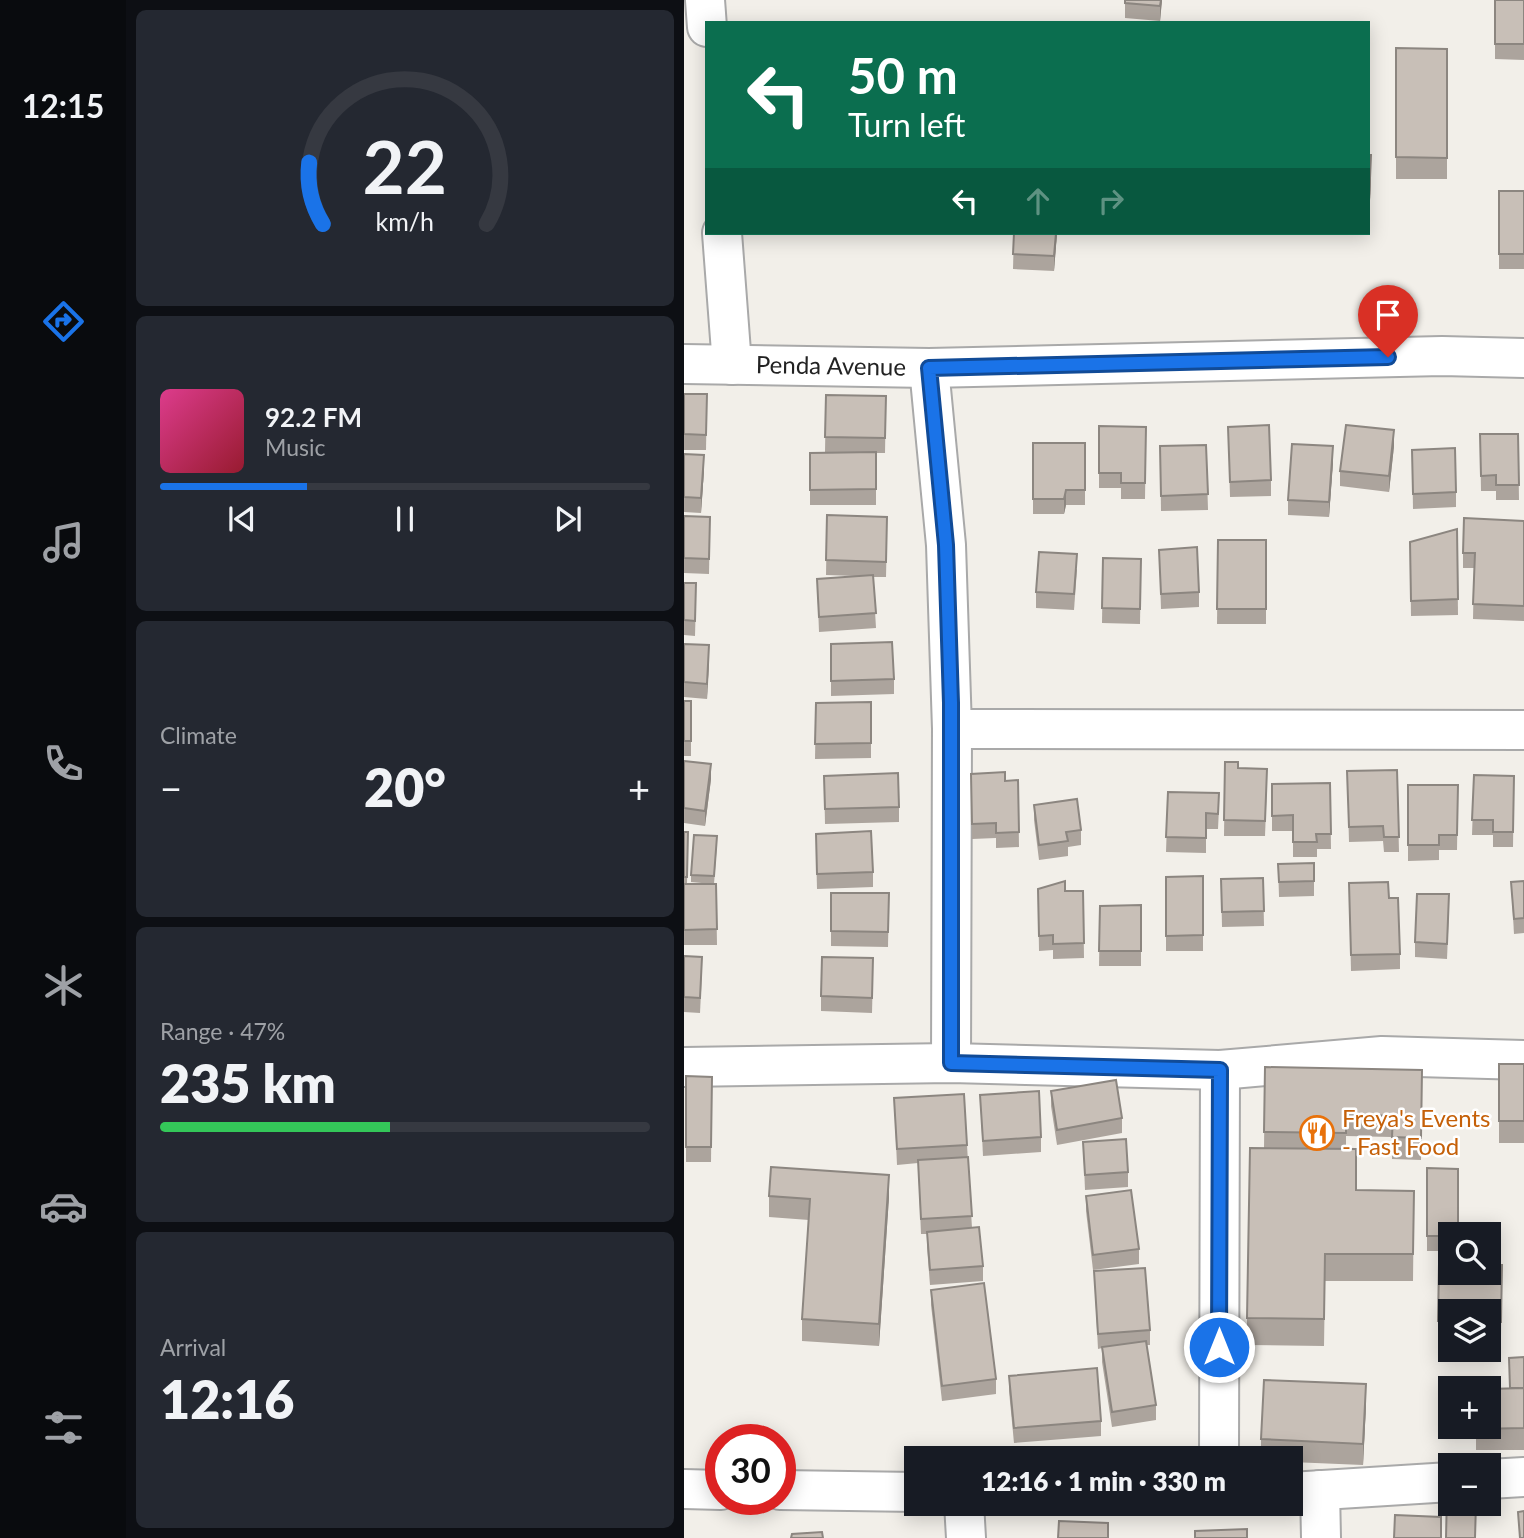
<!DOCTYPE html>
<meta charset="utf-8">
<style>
body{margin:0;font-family:Lato,sans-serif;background:#242831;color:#f1f3f6;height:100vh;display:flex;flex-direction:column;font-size:26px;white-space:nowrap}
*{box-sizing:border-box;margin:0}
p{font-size:23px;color:#9ea1a6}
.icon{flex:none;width:38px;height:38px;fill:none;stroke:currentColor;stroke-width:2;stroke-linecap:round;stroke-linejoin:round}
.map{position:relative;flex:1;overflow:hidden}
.side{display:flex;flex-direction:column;gap:10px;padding:10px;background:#0d0f14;width:558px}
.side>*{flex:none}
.top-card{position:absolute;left:21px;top:21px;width:665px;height:214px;border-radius:0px;box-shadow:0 4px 18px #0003;background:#0b6e4f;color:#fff;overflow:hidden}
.buttons{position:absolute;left:754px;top:1222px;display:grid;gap:14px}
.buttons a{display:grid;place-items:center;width:63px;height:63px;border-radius:0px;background:#171b24;box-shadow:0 4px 18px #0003;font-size:35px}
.speed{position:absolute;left:21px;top:1424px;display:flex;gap:14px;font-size:35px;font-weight:700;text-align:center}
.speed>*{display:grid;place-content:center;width:91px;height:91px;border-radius:50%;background:#171b24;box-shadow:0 4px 18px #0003;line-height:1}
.speed .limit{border:10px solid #d22;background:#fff;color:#111}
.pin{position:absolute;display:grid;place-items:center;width:60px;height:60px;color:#fff;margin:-72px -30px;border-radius:50% 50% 50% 0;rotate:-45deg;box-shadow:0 0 7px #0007}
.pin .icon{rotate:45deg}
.me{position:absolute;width:77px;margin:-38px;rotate:0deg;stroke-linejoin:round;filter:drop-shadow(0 0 5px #0008)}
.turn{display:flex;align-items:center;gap:24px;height:147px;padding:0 28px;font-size:32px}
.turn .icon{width:91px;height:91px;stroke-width:2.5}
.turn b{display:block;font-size:49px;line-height:60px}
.lanes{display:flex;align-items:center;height:66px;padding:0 28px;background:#0003;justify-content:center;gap:35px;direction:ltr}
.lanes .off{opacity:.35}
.big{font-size:52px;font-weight:800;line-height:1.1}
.side .tile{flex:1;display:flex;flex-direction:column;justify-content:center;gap:10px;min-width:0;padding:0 24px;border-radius:10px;background:#242831}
.side .dial{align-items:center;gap:0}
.dial svg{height:182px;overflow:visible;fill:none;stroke:#363941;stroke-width:7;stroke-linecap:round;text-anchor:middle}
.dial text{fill:#f1f3f6;stroke:none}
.song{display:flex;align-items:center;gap:21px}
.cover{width:84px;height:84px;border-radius:10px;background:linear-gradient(135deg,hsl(330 70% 55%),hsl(350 70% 35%))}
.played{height:7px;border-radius:4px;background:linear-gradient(90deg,#1a73e8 30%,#363941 30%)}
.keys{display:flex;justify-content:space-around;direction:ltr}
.heat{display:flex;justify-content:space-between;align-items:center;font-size:38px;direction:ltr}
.charge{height:10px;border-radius:5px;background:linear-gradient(90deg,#34c759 47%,#363941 0)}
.trip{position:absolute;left:220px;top:1446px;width:399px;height:70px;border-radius:0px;background:#171b24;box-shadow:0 4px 18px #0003;font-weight:800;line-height:70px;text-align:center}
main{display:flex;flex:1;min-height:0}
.menu{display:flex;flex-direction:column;width:126px;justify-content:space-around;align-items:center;background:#090b0e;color:#9ea1a6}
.menu .icon{width:49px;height:49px}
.menu .on{color:#1a73e8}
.menu b{font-size:32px;color:#f1f3f6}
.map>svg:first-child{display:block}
</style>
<main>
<nav class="menu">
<b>12:15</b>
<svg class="icon on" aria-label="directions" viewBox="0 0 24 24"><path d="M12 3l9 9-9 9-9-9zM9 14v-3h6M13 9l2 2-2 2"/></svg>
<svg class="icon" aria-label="music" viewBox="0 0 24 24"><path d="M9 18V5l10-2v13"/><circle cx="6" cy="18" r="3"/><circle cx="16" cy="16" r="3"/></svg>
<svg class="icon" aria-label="phone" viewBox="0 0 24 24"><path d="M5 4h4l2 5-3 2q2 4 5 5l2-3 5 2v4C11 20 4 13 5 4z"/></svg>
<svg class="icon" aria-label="climate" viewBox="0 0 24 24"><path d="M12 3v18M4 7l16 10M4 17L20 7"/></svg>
<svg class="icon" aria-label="car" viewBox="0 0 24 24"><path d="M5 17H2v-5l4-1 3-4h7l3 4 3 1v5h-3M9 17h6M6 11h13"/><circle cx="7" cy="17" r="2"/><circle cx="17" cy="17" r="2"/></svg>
<svg class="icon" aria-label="filters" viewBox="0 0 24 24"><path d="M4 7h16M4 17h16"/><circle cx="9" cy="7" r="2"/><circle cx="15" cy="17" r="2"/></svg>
</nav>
<section class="side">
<div class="tile dial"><svg viewBox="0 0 100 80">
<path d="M14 69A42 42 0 1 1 86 69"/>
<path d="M14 69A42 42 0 0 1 8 42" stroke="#1a73e8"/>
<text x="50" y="56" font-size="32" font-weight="700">22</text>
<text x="50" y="72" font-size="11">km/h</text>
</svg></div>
<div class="tile">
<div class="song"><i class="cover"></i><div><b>92.2 FM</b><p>Music</p></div></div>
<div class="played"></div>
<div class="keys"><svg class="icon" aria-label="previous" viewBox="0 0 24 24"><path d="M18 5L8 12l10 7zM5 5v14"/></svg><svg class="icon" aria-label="pause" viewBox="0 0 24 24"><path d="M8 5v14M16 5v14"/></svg><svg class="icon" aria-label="next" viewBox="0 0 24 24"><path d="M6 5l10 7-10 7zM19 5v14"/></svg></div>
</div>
<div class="tile"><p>Climate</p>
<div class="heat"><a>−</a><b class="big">20°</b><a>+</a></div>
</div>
<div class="tile"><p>Range · 47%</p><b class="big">235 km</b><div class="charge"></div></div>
<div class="tile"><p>Arrival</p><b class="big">12:16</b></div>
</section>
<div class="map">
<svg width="840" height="1538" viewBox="0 0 840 1538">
<rect width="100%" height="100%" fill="#f2efe9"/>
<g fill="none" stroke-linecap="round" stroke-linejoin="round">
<g stroke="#a9a9a9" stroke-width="42">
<g id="minor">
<path d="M21 0 23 27"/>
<path d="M38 233 48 365"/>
<path id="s1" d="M0 364 245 368 758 356 840 358"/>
<path d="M245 368 262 545 268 729 267 1063"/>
<path d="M268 729 840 730"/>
<path d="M0 1067 267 1063 536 1070 698 1056 840 1060"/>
<path d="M535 1458 536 1070"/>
<path d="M805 1479 840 1477"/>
<path d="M0 1489 37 1490"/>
<path d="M96 1490 233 1492"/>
<path d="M636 1490 637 1538"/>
<path d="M607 1492 766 1482"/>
<path d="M280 1503 282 1538"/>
</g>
</g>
<use href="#minor" stroke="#fff" stroke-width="38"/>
</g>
<g fill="#aca49d">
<path d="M441 0H478L476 21 441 18Z"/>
<path d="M811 0H840V60L811 59Z"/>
<path d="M712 48 763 49V179H712Z"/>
<path d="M684 155 687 177 685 222H684Z"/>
<rect x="815" y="191" width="25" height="78"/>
<path d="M330 233H373L370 271 329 269Z"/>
<path d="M0 394H23L22 450H0Z"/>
<path d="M142 395 202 396 201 453H192V505H126V453L158 452H141Z"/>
<path d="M415 426 462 427 461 499H437V488H415Z"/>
<path d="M544 427 587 480V496L546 497Z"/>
<path d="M796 434H834L835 500H812V491H797Z"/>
<path d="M349 443H401V505H382L380 514H349Z"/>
<path d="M522 445 524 510 477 511 476 446Z"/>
<path d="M710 446 705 492 656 486V471Z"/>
<path d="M728 450 772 492V507L729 509Z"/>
<path d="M0 454 20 470 17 513 0 512Z"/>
<path d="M649 462 645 517 604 515V500Z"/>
<path d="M143 515 203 532 202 577H189L192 628 135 632 133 579 171 576 142 575Z"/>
<path d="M0 516 26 517 25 574 0 573Z"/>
<path d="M840 521V621L789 619 790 568H779V553Z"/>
<path d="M773 529 774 615 727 616 726 542Z"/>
<path d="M534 540H582V624H533Z"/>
<path d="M475 550 515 592V607L477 609Z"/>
<path d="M419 558 457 559 456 624 418 623Z"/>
<path d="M393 569 390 610 352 608V592Z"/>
<path d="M0 583 12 598 11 636 0 635Z"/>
<path d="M0 644 25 660 23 699 0 697Z"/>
<path d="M147 644 210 679V694L147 696Z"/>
<rect x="0" y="701" width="7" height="55"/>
<path d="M187 702V758L131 759 132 703Z"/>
<path d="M0 761 27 779 21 826 0 823Z"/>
<path d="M541 762 583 784 581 836H540Z"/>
<path d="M713 770 715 852H700L699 841 665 842 663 771Z"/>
<path d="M287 774 321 781 334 780 335 847 312 848V838L288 839Z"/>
<path d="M790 775 830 776 829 847H809V835H788Z"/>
<path d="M140 776 215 807V822L141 824Z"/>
<path d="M646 783 647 849H633V857H609V831H588V784Z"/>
<path d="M724 785H774L773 850H755V860L724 861Z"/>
<path d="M484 792 535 808 534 829H522V853L482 852Z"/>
<path d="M350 805 397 830V845L384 847V856L355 860 350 820Z"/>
<path d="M0 832H4L3 884H28L7 882V875L33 844 30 884H32L33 945H0Z"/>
<path d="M132 849 189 872V887L133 889Z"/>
<path d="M630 863V896L595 897 594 864Z"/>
<path d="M519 876V951H482V877Z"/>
<path d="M579 878 580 926 538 927 537 879Z"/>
<path d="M840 881V933L830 934 827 882Z"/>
<path d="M665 883 705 898 716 954V969L667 971Z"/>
<path d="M354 889 381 891H399L400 958 369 959V950L355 951Z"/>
<path d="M147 893H205L204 947 147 946Z"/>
<path d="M457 905V966H415L416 906Z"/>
<path d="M765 910 763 959 731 957V942Z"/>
<path d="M0 956 18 972 16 1013 0 1012Z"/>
<path d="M189 973 188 1013 137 1011V996Z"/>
<rect x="815" y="1064" width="25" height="79"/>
<path d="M581 1067 738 1070 737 1160 708 1159V1137L662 1136V1149L672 1190 730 1191 729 1281H641L640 1346 563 1345V1318L580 1148Z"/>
<path d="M2 1076 28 1077 27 1162H2Z"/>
<path d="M367 1091 438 1118V1133L373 1145 367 1106Z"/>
<path d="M296 1095 357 1137V1152L299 1156Z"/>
<path d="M210 1098 283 1145 288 1228 299 1266V1281L246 1285 243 1247V1234H237L234 1163 213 1165Z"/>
<path d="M399 1142 444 1172V1187L401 1190Z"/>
<path d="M743 1168 766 1234V1251H743Z"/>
<path d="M85 1196 205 1197 195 1346 118 1341V1319L125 1220 85 1217Z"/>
<path d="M402 1196 455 1249V1264L409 1270 402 1211Z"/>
<path d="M755 1264 818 1265 817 1337H805V1311H766V1336H754Z"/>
<path d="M410 1271 466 1330V1345H463L472 1405V1420L428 1427 418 1362V1348L414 1349Z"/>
<path d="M247 1290 312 1379V1394L258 1401 247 1305Z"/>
<path d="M840 1357V1450H792V1426L826 1388Z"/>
<path d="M325 1376 417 1421V1436L330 1443 325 1391Z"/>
<path d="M682 1405 679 1465 607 1462V1458H577V1439Z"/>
</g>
<g fill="#8c8680">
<path d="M477 0H478L476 21V6Z"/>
<path d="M687 155V177L685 222V201Z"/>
<path d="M372 233H373L370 271V256Z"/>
<path d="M710 430V446L705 492V476Z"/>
<path d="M649 446V462L645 517V502Z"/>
<path d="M20 455V470L17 513V498Z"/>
<path d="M382 490V505L380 514V499Z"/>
<path d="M25 645V660L23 699V684Z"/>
<path d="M27 764V779L21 826V811Z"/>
<path d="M205 1175V1197L195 1346V1324Z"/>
<path d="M682 1384V1405L679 1465V1444Z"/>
</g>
<g fill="#c8bfb7" stroke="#8c8680" stroke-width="2">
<path d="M441 0H477L476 6 441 3Z"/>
<rect x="811" y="0" width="29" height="44"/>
<path d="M712 48 763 49V158L712 157Z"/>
<path d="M684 155H687L685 201H684Z"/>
<rect x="815" y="191" width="25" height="63"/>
<path d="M330 233H372L370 256 329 254Z"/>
<path d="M0 394H23L22 435 0 434Z"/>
<path d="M142 395 202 396 201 438 141 437Z"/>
<path d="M585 425 587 480 546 482 544 427Z"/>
<path d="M662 425 710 430 705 476 656 471Z"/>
<path d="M415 426 462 427 461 483H437V473H415Z"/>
<path d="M796 434H834L835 485H812V475L797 476Z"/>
<path d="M349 443H401V490H382L380 499H349Z"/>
<path d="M608 444 649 446 645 502 604 500Z"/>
<path d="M522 445 524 494 477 496 476 446Z"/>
<path d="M771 448 772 492 729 494 728 450Z"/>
<path d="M192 452V489L126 490V453Z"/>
<path d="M0 454 20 455 17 498 0 497Z"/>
<path d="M143 515 203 517 202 562 142 560Z"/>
<path d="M0 516 26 517 25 559 0 558Z"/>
<path d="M780 518 840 521V606L789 604 791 553H779Z"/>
<path d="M773 529 774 599 727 601 726 542Z"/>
<path d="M534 540H582V609H533Z"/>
<path d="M513 547 515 592 477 594 475 550Z"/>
<path d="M355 552 393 554 390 594 352 592Z"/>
<path d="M419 558 457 559 456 609 418 608Z"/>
<path d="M189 575 192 613 135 617 133 579Z"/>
<path d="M0 583H12L11 621 0 620Z"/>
<path d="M208 642 210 679 147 681V644Z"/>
<path d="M0 644 25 645 23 684 0 682Z"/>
<rect x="0" y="701" width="7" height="40"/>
<path d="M187 702V743L131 744 132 703Z"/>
<path d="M0 761 27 764 21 811 0 808Z"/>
<path d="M541 762H554V768L583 769 581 821 540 820Z"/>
<path d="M713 770 715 837H700L699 826 665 827 663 771Z"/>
<path d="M321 772V781L334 780 335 832 312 833V823L288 824 287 774Z"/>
<path d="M214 773 215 807 141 809 140 776Z"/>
<path d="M790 775 830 776 829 832H809V820H788Z"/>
<path d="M646 783 647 834H632L633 842H609V815L588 816V784Z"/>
<path d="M724 785H774L773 835H755V845H724Z"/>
<path d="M484 792 535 793 534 814 522 813V838L482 837Z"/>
<path d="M393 799 397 830 382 832 384 841 355 845 350 805Z"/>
<path d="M187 831 189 872 133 874 132 834Z"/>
<path d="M0 832H4L3 877H0Z"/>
<path d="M10 835 33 836 30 876 7 875Z"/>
<path d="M630 863V881L595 882 594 864Z"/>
<path d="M519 876V935L482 936V877Z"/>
<path d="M579 878 580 911 538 912 537 879Z"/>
<path d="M381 881V891H399L400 943 369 944V935L355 936 354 889Z"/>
<path d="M840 881V918L830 919 827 882Z"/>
<path d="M704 882 705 898H714L716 954 667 955 665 883Z"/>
<path d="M0 884H32L33 929 0 930Z"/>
<path d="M147 893H205L204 932 147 931Z"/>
<path d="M733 894H765L763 944 731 942Z"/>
<path d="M457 905V951H415L416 906Z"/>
<path d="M0 956 18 957 16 998 0 997Z"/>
<path d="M138 957 189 958 188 998 137 996Z"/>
<rect x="815" y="1064" width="25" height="57"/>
<path d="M581 1067 738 1070 737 1138 708 1137 709 1116 662 1114V1133L580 1132Z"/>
<path d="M2 1076 28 1077 27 1147H2Z"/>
<path d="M432 1080 438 1118 373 1130 367 1091Z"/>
<path d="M355 1091 357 1137 299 1141 296 1095Z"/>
<path d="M280 1094 283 1145 213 1149 210 1098Z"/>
<path d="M442 1139 444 1172 401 1175 399 1142Z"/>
<path d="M566 1148 672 1149V1190L730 1191 729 1254H641L640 1319 563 1318Z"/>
<path d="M284 1157 288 1216 237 1219 234 1160Z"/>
<path d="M87 1167 205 1175 195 1324 118 1319 126 1199 85 1196Z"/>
<path d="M743 1168 774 1169V1234H766V1236H743Z"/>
<path d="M447 1190 455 1249 409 1255 402 1196Z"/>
<path d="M295 1227 299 1266 246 1270 243 1232Z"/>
<path d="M755 1264H766V1272H805V1265H818L817 1322H805V1311H766V1321H754Z"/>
<path d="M461 1268 466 1330 414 1334 410 1271Z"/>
<path d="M300 1283 312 1379 258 1386 247 1290Z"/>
<path d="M462 1341 472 1405 428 1412 418 1347Z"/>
<path d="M840 1357V1388H826L825 1358Z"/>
<path d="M413 1368 417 1421 330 1428 325 1376Z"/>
<path d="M580 1380 682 1384 679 1444 577 1439Z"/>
<path d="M840 1388V1428L792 1429V1426H805V1389Z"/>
<path d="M763 1492H766V1503H792L791 1538H762Z"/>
<path d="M840 1511V1538H836L834 1512Z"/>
<path d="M711 1515 757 1517V1538H710Z"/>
<path d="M375 1521 424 1523V1538H374Z"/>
<path d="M563 1529V1538H511V1531Z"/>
<path d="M138 1532 139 1538H107L108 1534Z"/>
</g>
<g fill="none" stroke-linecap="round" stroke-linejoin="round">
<g stroke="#114b97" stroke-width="18">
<path id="route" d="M535 1347 536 1070 267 1063V703L262 545 245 368 704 357"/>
</g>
<use href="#route" stroke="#1a73e8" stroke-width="12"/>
</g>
<defs>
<g id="restaurant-ring" transform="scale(1.75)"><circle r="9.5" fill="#fff" stroke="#e8710a" stroke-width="1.5"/><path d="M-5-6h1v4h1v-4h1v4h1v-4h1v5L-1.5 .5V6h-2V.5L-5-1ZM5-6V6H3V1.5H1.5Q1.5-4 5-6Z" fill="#e8710a"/></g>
</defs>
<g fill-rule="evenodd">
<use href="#restaurant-ring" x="633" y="1133"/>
</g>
<g text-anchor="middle" stroke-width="5" stroke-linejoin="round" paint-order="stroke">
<g font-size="24" fill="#222" stroke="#fff">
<text dy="8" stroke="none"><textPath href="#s1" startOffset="147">Penda Avenue</textPath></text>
</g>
<g font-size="24" fill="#c56008" stroke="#fff" text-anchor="start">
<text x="658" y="1127">Freya's Events<tspan x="658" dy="28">- Fast Food</tspan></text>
</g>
</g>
</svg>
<div class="buttons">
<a><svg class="icon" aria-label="search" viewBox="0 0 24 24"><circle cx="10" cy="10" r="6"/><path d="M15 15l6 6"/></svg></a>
<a><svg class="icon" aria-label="layers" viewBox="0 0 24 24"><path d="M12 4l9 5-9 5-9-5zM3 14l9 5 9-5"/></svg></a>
<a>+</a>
<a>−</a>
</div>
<div class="speed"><div class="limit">30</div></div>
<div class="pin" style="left:704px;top:357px;background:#d93025"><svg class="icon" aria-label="arrive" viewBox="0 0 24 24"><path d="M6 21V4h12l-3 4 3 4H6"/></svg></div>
<svg class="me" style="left:535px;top:1347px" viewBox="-20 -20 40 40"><circle r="17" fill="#1a73e8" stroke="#fff" stroke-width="3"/><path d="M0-11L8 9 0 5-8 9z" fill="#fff"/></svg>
<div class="trip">12:16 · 1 min · 330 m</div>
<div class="top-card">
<div class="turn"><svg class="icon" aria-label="left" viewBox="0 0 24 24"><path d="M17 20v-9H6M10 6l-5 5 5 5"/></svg><div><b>50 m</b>Turn left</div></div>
<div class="lanes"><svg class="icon" aria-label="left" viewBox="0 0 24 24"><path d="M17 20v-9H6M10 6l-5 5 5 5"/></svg><svg class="icon off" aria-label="ahead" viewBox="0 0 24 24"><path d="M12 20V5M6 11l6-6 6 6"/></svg><svg class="icon off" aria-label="right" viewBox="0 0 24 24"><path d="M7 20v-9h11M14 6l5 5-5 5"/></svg></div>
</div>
</div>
</main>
